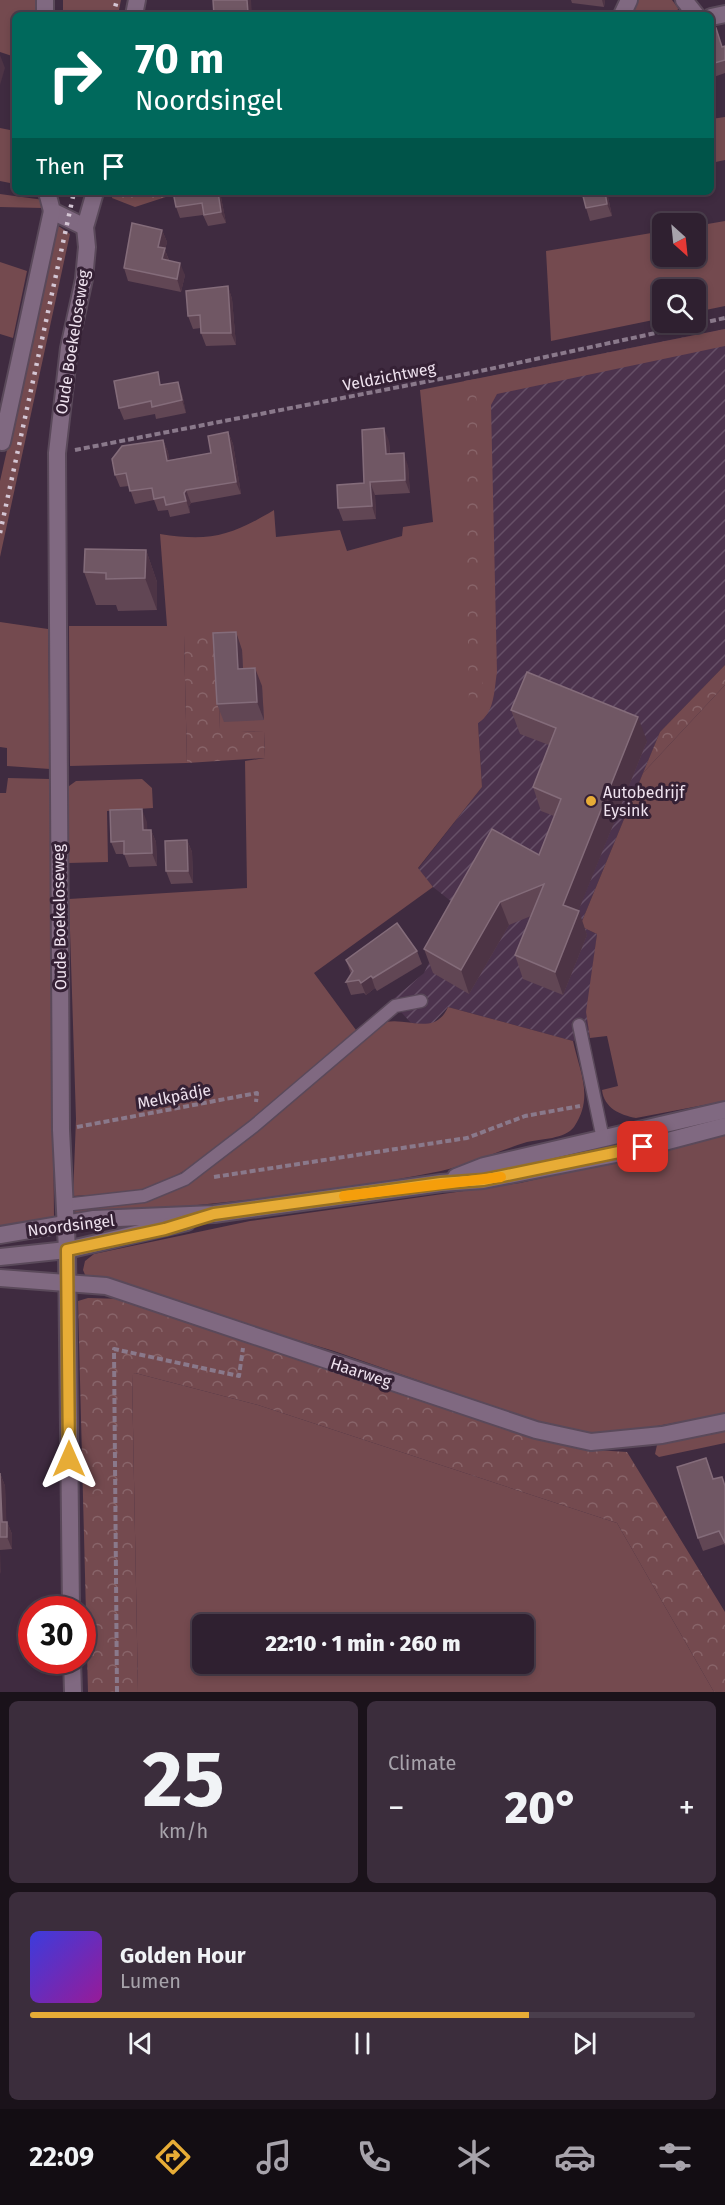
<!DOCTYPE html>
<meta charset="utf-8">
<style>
body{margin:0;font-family:"Fira Sans",sans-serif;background:#3b2d3c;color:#f1f3f6;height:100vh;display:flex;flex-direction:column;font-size:22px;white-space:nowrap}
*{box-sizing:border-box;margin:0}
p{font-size:20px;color:#a7a3ab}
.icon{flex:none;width:33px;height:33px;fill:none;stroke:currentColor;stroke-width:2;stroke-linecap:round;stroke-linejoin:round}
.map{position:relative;height:1692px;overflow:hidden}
.drawer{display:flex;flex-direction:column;gap:9px;padding:9px;background:#1a121a;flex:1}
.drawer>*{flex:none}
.guide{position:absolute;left:12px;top:12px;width:702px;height:183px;border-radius:9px;box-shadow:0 3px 9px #0003,0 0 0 2px #4a3e4c;background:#00695c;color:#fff;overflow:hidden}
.needle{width:39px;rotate:153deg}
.fabs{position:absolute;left:652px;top:213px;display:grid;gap:12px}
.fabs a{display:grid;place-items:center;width:54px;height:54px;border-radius:9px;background:#2f2030;box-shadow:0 3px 9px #0003,0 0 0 2px #4a3e4c;font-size:30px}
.speed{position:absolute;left:18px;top:1596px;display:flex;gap:12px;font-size:30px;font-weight:700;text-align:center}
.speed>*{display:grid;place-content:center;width:78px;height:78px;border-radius:50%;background:#2f2030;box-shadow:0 3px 9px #0003,0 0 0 2px #4a3e4c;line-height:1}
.speed .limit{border:9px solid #d22;background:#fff;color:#111}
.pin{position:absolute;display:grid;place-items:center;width:51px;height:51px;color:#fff;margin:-26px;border-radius:12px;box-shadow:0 3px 9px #0006}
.me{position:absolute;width:66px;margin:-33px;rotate:0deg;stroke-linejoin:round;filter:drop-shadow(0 0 4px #0008)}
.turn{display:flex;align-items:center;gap:21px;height:126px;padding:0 24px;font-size:27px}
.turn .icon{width:78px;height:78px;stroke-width:2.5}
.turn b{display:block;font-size:42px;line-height:51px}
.then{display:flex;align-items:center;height:57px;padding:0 24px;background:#0003;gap:12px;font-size:22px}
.big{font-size:45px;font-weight:800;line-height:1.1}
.drawer .tile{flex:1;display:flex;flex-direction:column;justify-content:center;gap:9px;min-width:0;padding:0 21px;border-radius:9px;background:#3b2d3c}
.drawer .dial{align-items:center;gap:0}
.dial b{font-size:78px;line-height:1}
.song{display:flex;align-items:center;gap:18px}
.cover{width:72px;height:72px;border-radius:9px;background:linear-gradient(135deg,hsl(240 70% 55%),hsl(300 70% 35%))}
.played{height:6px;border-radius:3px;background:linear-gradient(90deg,#e7ac36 75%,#4a3e4c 75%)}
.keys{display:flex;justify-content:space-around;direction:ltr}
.heat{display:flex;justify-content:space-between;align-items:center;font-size:33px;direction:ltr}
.drawer .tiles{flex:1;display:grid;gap:9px;grid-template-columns:1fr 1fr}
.tile:last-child{grid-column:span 2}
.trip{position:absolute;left:192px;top:1614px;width:342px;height:60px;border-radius:9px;background:#2f2030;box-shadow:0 3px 9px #0003,0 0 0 2px #4a3e4c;font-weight:800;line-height:60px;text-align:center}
.dock{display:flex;height:96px;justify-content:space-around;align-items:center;background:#130d13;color:#a7a3ab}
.dock .icon{width:42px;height:42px}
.dock .active{color:#e7ac36}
.dock b{font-size:27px;color:#f1f3f6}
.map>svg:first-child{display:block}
</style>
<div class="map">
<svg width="725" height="1692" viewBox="0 0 725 1692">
<defs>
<pattern id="industrial-furrows" width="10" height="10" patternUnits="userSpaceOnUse" patternTransform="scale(1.5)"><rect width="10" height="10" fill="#4c334d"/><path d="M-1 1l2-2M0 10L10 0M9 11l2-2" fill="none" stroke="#665067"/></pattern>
<pattern id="forest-crowns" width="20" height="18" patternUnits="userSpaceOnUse" patternTransform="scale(1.5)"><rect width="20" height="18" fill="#744a4f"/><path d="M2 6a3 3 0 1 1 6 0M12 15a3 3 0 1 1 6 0" fill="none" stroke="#886469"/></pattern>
</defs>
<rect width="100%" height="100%" fill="#3f2b40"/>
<path fill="url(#industrial-furrows)" d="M725 329V665L660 732 580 926 597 934 587 1012 590 1038 573 1041 448 1007 433 1023 425 1025 411 1023 391 1001 424 973 457 906 433 887 418 869 482 787 478 723 476 379Z"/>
<g fill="#744a4f" fill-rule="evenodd">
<path d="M0 0H39L40 15H15V57L0 52Z"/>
<path d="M63 0H121L118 15H63Z"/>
<path d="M637 0H672L678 8 677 15H631Z"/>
<path d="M725 117V160L711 163V119Z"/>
<path d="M0 128 15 131V184L0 181Z"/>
<path d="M0 194 44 200 42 208 0 207Z"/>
<path d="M725 221V306L696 312V290H663V318L551 341 546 251 663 231V256H696V226Z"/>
<path d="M54 223 70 234 0 557V481L42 295Z"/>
<path d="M0 262 27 271 13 338 0 334Z"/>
<path d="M725 329V346L497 394 491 405 497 672C494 690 495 713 478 723L482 787 418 868 433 887 314 973 356 1030C297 1080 217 1164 146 1189 125 1196 96 1194 73 1196L76 1119 69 899 247 888 245 761 265 758 264 732 220 731 217 635H184L187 763 70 766 69 626H167L160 534C210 542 231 536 274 510L276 537 340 530 347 551 402 536 403 527 433 522 420 390Z"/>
<path d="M0 622 48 629 50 769 7 766V748L0 747Z"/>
<path d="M725 685V1101L636 1118C620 1115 604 1108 602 1090L618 1086 607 1036 590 1038 586 1012 597 934 580 926 643 773Z"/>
<path d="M8 778 50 779 54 1218 0 1228V793H6Z"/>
<path d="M142 779 152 788 153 808 107 811 108 862 68 863 65 789 76 781Z"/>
<path d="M448 1007 573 1041C580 1073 594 1097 574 1127 565 1139 541 1139 527 1142 498 1151 471 1164 441 1171 320 1196 195 1205 72 1217L76 1210 147 1200 188 1184 255 1133 377 1025C403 1012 433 1040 448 1007Z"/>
<path d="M725 1134V1413L712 1416 624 1432 592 1433 543 1424 334 1351 86 1277 83 1270 85 1261 94 1254 250 1221 520 1183 663 1151Z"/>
<path d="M135 1373 258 1405 617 1523 714 1692H138L132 1374ZM202 1624H524V1664H202Z"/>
<path d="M725 1430V1443L659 1457 655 1454 657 1445Z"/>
</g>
<g fill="url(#forest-crowns)">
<path d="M113 192H181L135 207 112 198Z"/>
<path d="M476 379 483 706 469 708 464 381Z"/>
<path d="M217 634 220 730 264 732 265 758 187 763 184 635Z"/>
<path d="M725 665V685L643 773 660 732Z"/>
<path d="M88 1298 123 1299 282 1354 579 1449 627 1452 725 1612V1692H714L617 1523 258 1405 135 1373 132 1375 138 1692H88L78 1301Z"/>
</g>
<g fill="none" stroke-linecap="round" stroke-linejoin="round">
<g stroke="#5a495a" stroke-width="15">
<g id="service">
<path d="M579 1025 603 1139"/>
<path d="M64 1205 144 1196 185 1179 254 1126 395 1006 421 1001"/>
</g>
</g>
<g stroke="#5a495a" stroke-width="20">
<g id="minor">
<path d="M45 0V15"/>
<path d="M684 0 696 15"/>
<path d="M134 15 137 0"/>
<path d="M622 15 629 0"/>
<path d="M711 17 725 14"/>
<path d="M47 192 52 211 85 227"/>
<path d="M2 442 52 211"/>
<path d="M0 1278 106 1286 536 1430 591 1442 662 1435 725 1422"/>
<path d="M71 1610 67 1250 61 1130 57 453 69 348 84 279 87 247 85 227 95 192"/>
<path d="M72 1660 73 1692"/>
</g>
</g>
<g stroke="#5a495a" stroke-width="20">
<g id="secondary">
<path d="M456 1177 484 1166 725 1110"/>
<path d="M0 1235 94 1219 214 1214 441 1183 483 1180 626 1152 725 1126"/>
<path d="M0 1257 67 1250 187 1222"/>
</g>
</g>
<g stroke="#8a798b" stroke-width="4" stroke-dasharray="6 3" stroke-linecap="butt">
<path d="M75 450 471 373 725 318"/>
<path d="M77 1127 257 1093 256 1102"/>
<path d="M214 1177 467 1138 525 1116 580 1106"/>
<path d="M117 1692 114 1349 239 1376 243 1348"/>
</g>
<use href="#service" stroke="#806981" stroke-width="12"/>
<use href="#minor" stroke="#806981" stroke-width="16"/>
<use href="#secondary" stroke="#806981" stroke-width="16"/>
<g stroke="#d4c6d4" stroke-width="4.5" stroke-dasharray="3 6" stroke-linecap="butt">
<path d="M113 15 117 0"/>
<path d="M0 533 74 192"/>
</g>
</g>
<g fill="#614654">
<path d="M571 0H605L604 7 572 3Z"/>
<path d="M711 30 722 47 725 46V73L711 78Z"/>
<path d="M220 192 226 223 208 226 203 215 180 218 176 207Z"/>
<path d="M607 192 612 216 590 221 586 208Z"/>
<path d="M162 230 167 242 165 250 169 260 185 275 181 292 128 281 124 268Z"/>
<path d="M228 286 232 299 236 345 206 346 201 333V328L193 329 188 316Z"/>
<path d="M162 385 182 394 186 413 156 419 155 414 124 420 119 408Z"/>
<path d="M228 432 233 444 241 494 191 503 189 506 190 513 170 517 168 510 158 511 154 500 135 504 129 486 120 487 115 475 163 440 168 452 169 460 211 453Z"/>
<path d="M389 441 390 454 408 466 410 493 375 495 376 519 343 521 338 508 364 483Z"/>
<path d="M146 550 157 582V610L118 611 116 605H96L84 572Z"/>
<path d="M236 632 242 650 243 668 262 686 264 720 224 722 217 704Z"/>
<path d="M511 710 647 741 578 911 587 935 563 995 523 979 515 955 531 916 509 925 469 994 433 973 424 949 539 855 554 816 541 811 533 787 549 745 520 734Z"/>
<path d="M147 822V830H151L156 842 157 866 129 867 124 854H116L111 842Z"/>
<path d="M187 840 192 852 193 883 171 884 166 871Z"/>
<path d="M417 951 422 964 377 991 375 988 366 995 364 993 351 995 346 982 351 974 346 960Z"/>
<path d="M0 1473 5 1486 6 1522H7L12 1534V1549L0 1550V1574Z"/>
<path d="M714 1479 725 1485V1546L724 1544 703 1551 698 1538Z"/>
</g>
<g fill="#4d3445">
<path d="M247 0H251L252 15H249L248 13Z"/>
<path d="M602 0H605L604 7Z"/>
<path d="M0 55 5 68 0 85Z"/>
<path d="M218 192H220L226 223 221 212Z"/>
<path d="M605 192H607L612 216 607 204Z"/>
<path d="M162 230 167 242 165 250 169 261 167 272 158 247Z"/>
<path d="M180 263 185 275 181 292 177 279Z"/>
<path d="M228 286 232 299 236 345 231 333Z"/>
<path d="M178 382 182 394 186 413 182 400Z"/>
<path d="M384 428 389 441 390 467 386 454Z"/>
<path d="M228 432 233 444 241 494 236 482Z"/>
<path d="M163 440 168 452 172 473 167 461Z"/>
<path d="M404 453 408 466 410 493 405 480Z"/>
<path d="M370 482 375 495 376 519 372 506Z"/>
<path d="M186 490 191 503 189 506 190 513 184 493Z"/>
<path d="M146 550 157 582V610L145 578Z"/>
<path d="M236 632 242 650 244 687 238 669Z"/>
<path d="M255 668 262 686 264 720 257 702Z"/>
<path d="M638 717 647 741 571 929 563 905Z"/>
<path d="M142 809 147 822 148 843 143 830Z"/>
<path d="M151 830 156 842 157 866 152 853Z"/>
<path d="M187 840 192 852 193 883 188 871Z"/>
<path d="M500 902 509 925 469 994 461 970Z"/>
<path d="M579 911 587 935 563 995 555 972Z"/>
<path d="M371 976 375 988 366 995 361 983Z"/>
<path d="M0 1473 5 1486 7 1534 2 1522Z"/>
<path d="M7 1522 12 1534V1549L7 1537Z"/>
<path d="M0 1549V1550L1 1574 0 1572Z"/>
</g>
<g fill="#705764" stroke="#846c7a" stroke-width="1.5">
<path d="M213 0H247L248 13 239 14V15H214Z"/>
<path d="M716 28 722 47 725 46V61V60L711 64V30Z"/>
<path d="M173 192H218L221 212 204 215 202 203 176 207Z"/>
<path d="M582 192H605L607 204 586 208Z"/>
<path d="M132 223 162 230 158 247 165 248 162 259 180 263 177 279 124 268Z"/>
<path d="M228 286 231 333H201L200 315 188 316 186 291Z"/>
<path d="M158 372 160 385 178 382 182 400 152 407 151 401 119 408 114 381Z"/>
<path d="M384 428 386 454 404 453 405 480 370 482 372 506 338 508 337 485 364 483 362 430Z"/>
<path d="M228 432 236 482 186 490 184 493 186 501 166 505 164 497 154 499 152 488 130 491 126 473 115 475 112 459 122 446 163 440 167 461 211 453 208 436Z"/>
<path d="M85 549 146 550 145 578 106 579V573L84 572Z"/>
<path d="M236 632 238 669 255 668 257 702 217 704 213 633Z"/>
<path d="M527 672 638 717 563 905 579 911 555 972 515 955 544 884 500 902 461 970 424 949 492 829 539 855 561 799 533 787 556 728 511 710Z"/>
<path d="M142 809 143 830H151L152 853 124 854V841L111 842 110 810Z"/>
<path d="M187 840 188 871H166L165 841Z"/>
<path d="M397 923 417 951 373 978 371 976 361 983 359 980 346 982 353 971 346 960Z"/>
<path d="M706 1458 713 1479 722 1477 725 1486V1543L719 1531 698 1538 677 1467Z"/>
<path d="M0 1473 2 1522H7V1537H0Z"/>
</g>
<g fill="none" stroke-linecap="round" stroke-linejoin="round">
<g stroke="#967023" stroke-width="15">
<path id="route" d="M69 1459 67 1250 165 1229 214 1214 441 1183 483 1180 643 1147"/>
</g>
<use href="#route" stroke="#e7ac36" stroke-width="10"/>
<path stroke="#f59e0b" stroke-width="10" d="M344 1196 501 1177"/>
</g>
<circle fill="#e7ac36" stroke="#352135" stroke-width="2" cx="591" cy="801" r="6"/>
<g text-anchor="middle" stroke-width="6" stroke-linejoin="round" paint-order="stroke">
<g font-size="16" fill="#efe2ef" stroke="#352135">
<text transform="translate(72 342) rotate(-81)" y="6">Oude Boekeloseweg</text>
<text transform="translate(389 376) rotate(-11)" y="6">Veldzichtweg</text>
<text transform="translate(59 917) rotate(-91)" y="6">Oude Boekeloseweg</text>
<text transform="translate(174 1096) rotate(-11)" y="6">Melkpâdje</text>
<text transform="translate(71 1225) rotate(-7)" y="6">Noordsingel</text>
<text transform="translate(361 1372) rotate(18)" y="6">Haarweg</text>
</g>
<g font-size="16" fill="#efe2ef" stroke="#352135" text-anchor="start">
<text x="603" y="798">Autobedrijf<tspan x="603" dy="18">Eysink</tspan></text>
</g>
</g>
</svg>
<div class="fabs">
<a><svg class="needle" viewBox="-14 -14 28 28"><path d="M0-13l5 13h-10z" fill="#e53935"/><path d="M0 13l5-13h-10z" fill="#a7a3ab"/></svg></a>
<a><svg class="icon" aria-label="search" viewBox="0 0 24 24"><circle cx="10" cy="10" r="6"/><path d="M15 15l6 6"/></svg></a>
</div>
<div class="speed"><div class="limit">30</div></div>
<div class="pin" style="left:643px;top:1147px;background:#d93025"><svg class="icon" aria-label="arrive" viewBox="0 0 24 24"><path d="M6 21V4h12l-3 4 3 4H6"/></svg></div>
<svg class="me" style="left:69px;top:1459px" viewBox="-20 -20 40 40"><path d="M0-17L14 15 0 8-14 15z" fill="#e7ac36" stroke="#fff" stroke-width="4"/></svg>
<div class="trip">22:10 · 1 min · 260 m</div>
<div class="guide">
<div class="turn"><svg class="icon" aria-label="right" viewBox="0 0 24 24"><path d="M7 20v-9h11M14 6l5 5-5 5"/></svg><div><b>70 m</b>Noordsingel</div></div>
<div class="then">Then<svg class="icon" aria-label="arrive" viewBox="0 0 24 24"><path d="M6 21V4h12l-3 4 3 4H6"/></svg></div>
</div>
</div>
<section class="drawer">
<div class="tiles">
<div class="tile dial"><b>25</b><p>km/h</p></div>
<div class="tile"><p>Climate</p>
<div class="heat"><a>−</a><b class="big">20°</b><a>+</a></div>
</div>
<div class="tile">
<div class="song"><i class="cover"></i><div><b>Golden Hour</b><p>Lumen</p></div></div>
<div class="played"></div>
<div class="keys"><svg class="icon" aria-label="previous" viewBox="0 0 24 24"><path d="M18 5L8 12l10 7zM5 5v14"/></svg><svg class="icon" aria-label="pause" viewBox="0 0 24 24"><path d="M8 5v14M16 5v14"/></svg><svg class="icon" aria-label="next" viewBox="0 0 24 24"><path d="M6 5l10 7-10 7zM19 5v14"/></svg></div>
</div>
</div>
</section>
<nav class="dock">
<b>22:09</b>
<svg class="icon active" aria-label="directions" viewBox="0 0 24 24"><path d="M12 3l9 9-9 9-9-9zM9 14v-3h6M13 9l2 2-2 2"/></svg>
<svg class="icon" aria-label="music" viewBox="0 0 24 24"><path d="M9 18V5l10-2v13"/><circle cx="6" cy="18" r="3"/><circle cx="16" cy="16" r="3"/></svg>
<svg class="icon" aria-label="phone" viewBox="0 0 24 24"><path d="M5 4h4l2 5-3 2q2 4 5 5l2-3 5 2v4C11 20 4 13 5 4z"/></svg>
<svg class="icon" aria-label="climate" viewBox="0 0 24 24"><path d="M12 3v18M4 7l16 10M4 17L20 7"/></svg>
<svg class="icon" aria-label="car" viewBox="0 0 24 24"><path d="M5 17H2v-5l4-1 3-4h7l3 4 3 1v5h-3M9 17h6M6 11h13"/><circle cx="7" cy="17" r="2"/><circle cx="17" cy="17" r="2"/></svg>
<svg class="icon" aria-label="filters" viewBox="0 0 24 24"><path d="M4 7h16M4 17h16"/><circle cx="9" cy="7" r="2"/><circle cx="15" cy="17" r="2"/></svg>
</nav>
